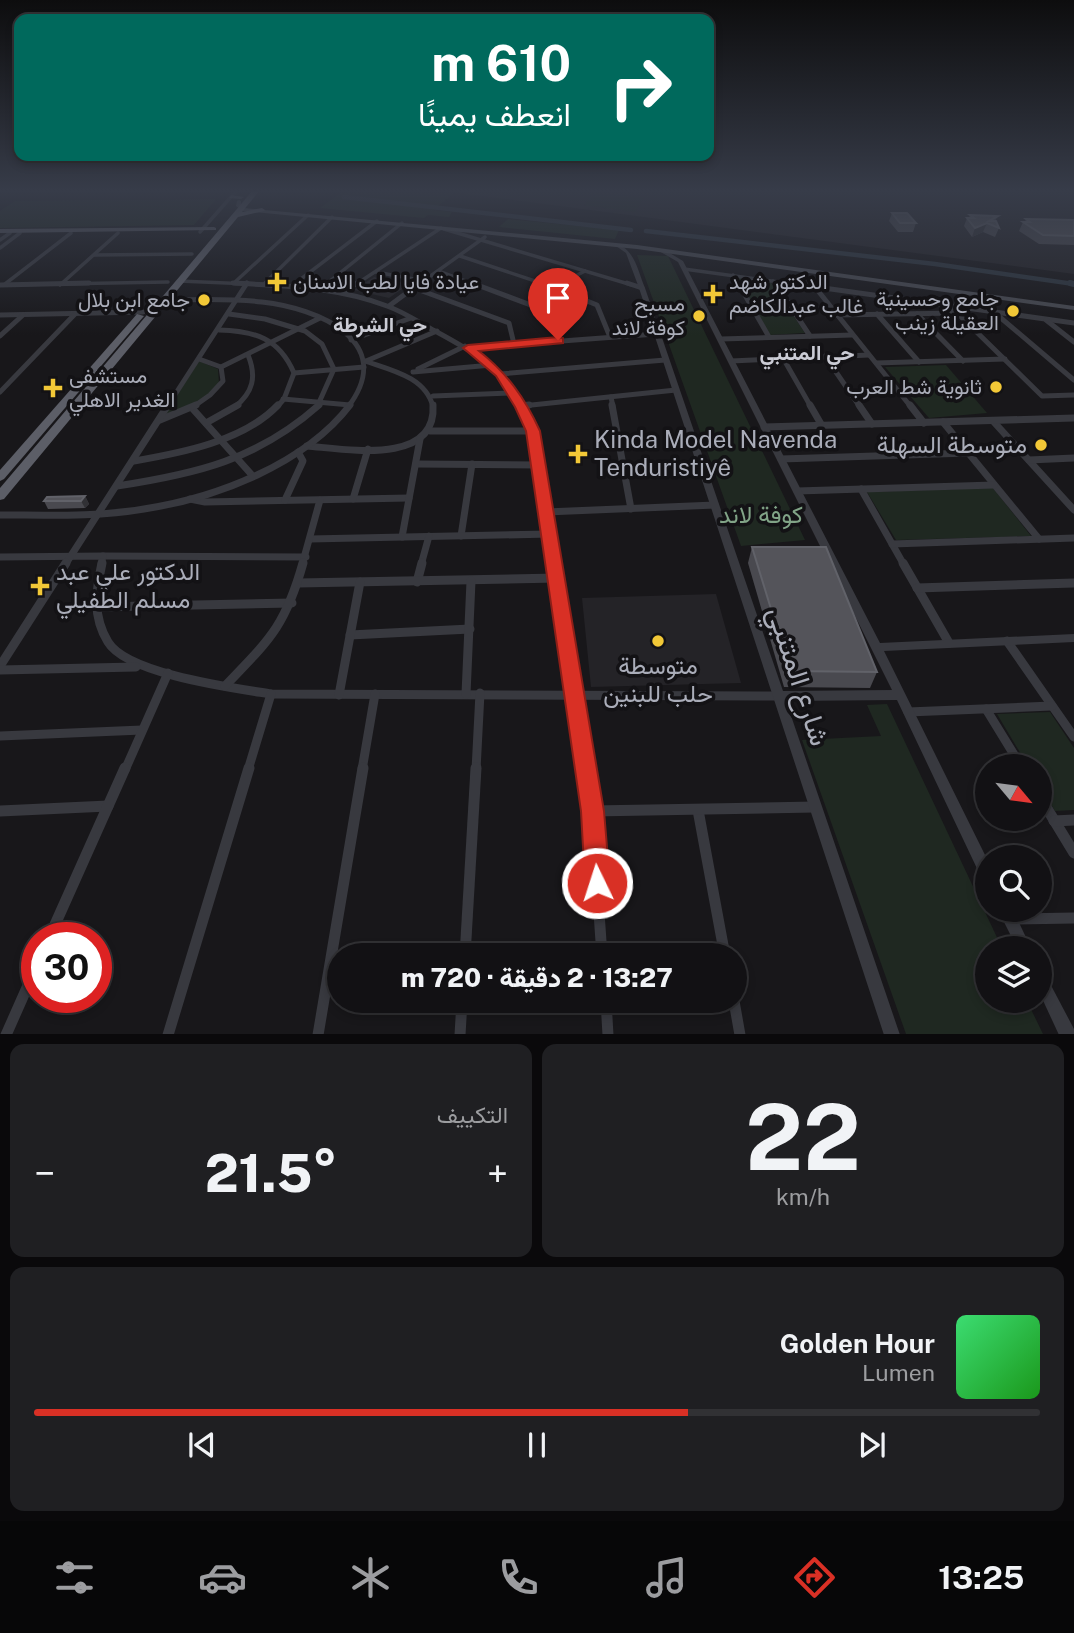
<!DOCTYPE html>
<html lang="ar">
<meta charset="utf-8">
<style>
body{margin:0;font-family:"Public Sans",Vazirmatn,sans-serif;background:#1f1f22;color:#f1f3f6;direction:rtl;height:100vh;display:flex;flex-direction:column;font-size:26px;white-space:nowrap}
*{box-sizing:border-box;margin:0}
p{font-size:23px;color:#9c9da0}
.icon{flex:none;width:38px;height:38px;fill:none;stroke:currentColor;stroke-width:2;stroke-linecap:round;stroke-linejoin:round}
.map{position:relative;height:1034px;overflow:hidden;direction:ltr}
.details{display:flex;flex-direction:column;gap:10px;padding:10px;background:#0a090b;flex:1}
.details>*{flex:none}
.top-card{position:absolute;left:14px;top:14px;width:700px;height:147px;border-radius:14px;box-shadow:0 4px 10px #0003,0 0 0 2px #313134;direction:rtl;background:#00695c;color:#fff;overflow:hidden}
.needle{width:46px;rotate:119deg}
.fabs{position:absolute;left:975px;top:754px;display:grid;gap:14px}
.fabs a{display:grid;place-items:center;width:77px;height:77px;border-radius:50%;background:#121114;box-shadow:0 4px 10px #0003,0 0 0 2px #313134;font-size:35px}
.speed{position:absolute;left:21px;top:922px;display:flex;gap:14px;font-size:35px;font-weight:700;text-align:center}
.speed>*{display:grid;place-content:center;width:91px;height:91px;border-radius:50%;background:#121114;box-shadow:0 4px 10px #0003,0 0 0 2px #313134;line-height:1}
.speed .limit{border:10px solid #d22;background:#fff;color:#111}
.pin{position:absolute;display:grid;place-items:center;width:60px;height:60px;color:#fff;margin:-72px -30px;border-radius:50% 50% 50% 0;rotate:-45deg;box-shadow:0 0 7px #0007}
.pin .icon{rotate:45deg}
.me{position:absolute;width:77px;margin:-38px;rotate:356deg;stroke-linejoin:round;filter:drop-shadow(0 0 5px #0008)}
.turn{display:flex;align-items:center;gap:24px;height:147px;padding:0 28px;font-size:32px}
.turn .icon{width:91px;height:91px;stroke-width:2.5}
.turn b{display:block;font-size:49px;line-height:60px}
.big{font-size:52px;font-weight:800;line-height:1.1}
.details .tile{flex:1;display:flex;flex-direction:column;justify-content:center;gap:10px;min-width:0;padding:0 24px;border-radius:14px;background:#1f1f22}
.details .dial{align-items:center;gap:0}
.dial b{font-size:91px;line-height:1}
.song{display:flex;align-items:center;gap:21px}
.cover{width:84px;height:84px;border-radius:10px;background:linear-gradient(135deg,hsl(140 70% 55%),hsl(120 70% 35%))}
.played{height:7px;border-radius:4px;background:linear-gradient(90deg,#d93025 65%,#313134 65%)}
.keys{display:flex;justify-content:space-around;direction:ltr}
.heat{display:flex;justify-content:space-between;align-items:center;font-size:38px;direction:ltr}
.details .tiles{flex:1;display:grid;gap:10px;grid-template-columns:1fr 1fr}
.tile:last-child{grid-column:span 2}
.trip{position:absolute;left:327px;top:943px;width:420px;height:70px;border-radius:35px;background:#121114;box-shadow:0 4px 10px #0003,0 0 0 2px #313134;font-weight:800;line-height:70px;text-align:center;direction:rtl}
.tabs{display:flex;height:112px;justify-content:space-around;align-items:center;background:#070708;color:#9c9da0}
.tabs .icon{width:49px;height:49px}
.tabs .active{color:#d93025}
.tabs b{font-size:32px;color:#f1f3f6}
.map>svg:first-child{display:block}
</style>
<div class="map">
<svg width="1074" height="1035" viewBox="0 0 1074 1035">
<rect width="100%" height="100%" fill="#18171a"/>
<g fill="#242327">
<path d="M436 190H1074V274L636 216Z"/>
<path d="M374 277 409 284 389 298 354 290Z"/>
<path d="M716 594 741 683 591 687 582 598Z"/>
</g>
<g fill="#1f2821">
<path d="M344 190 454 193 433 210 452 212 449 217 428 215 424 218 320 208Z"/>
<path d="M596 192 644 198 635 212 584 205Z"/>
<path d="M216 199 194 225 0 228V211L15 201Z"/>
<path d="M508 219 619 230 615 239 499 227Z"/>
<path d="M637 255 668 256 805 540 741 546Z"/>
<path d="M736 277 770 281 805 333 769 335Z"/>
<path d="M199 361 218 369 219 383C205 402 185 409 163 417Z"/>
<path d="M946 365 987 413 929 418 885 367Z"/>
<path d="M993 488 1031 536 896 540 867 492Z"/>
<path d="M887 704 1002 948H987V1001H1027L1043 1034H906L802 740 881 736 867 705Z"/>
<path d="M1050 712 1074 748V810L1055 811 1040 785V766H1028L997 714Z"/>
</g>
<g fill="none" stroke-linecap="round" stroke-linejoin="round">
<g stroke="#2d353e" stroke-width="4.5">
<path d="M344 197 631 230"/>
<path d="M646 231 935 264 1074 284"/>
</g>
<path stroke="#2d353e" stroke-width="6" d="M1070 283 1074 284"/>
<g stroke="#38393f" stroke-width="3.5">
<path d="M444 229 632 285"/>
<path d="M200 232 237 190"/>
<path d="M0 240 10 233"/>
<path d="M0 248 20 233"/>
<path d="M94 255 192 254"/>
<path d="M460 256 547 285"/>
<path d="M684 269 801 285"/>
<path d="M438 271 476 285"/>
<path d="M376 272 424 281"/>
<path d="M733 275 739 285"/>
<path d="M179 281 273 285"/>
<path d="M773 281 776 285"/>
<path d="M235 282 308 215"/>
<path d="M5 284 71 233"/>
<path d="M264 284 332 217"/>
<path d="M0 285 168 282"/>
<path d="M60 285 118 233"/>
<path d="M293 285 377 221"/>
<path d="M325 285 402 223"/>
<path d="M355 285 441 228"/>
<path d="M418 285 485 237"/>
<path d="M558 285 585 271"/>
</g>
<g stroke="#38393f" stroke-width="5">
<path d="M233 283C285 286 338 287 387 306 404 312 420 323 435 331 478 354 496 365 522 407"/>
<path d="M472 283 544 310 553 316 559 340"/>
<path d="M542 283 597 305 610 337"/>
<path d="M627 283 642 288"/>
<path d="M738 283 769 337"/>
<path d="M775 283 810 336"/>
<path d="M788 283 1074 323"/>
<path d="M0 285 89 283"/>
<path d="M292 286 295 283"/>
<path d="M554 287 561 283"/>
<path d="M815 287 911 407"/>
<path d="M414 288 509 323 514 344"/>
<path d="M320 289 327 283"/>
<path d="M343 293 357 283"/>
<path d="M164 300C197 300 230 298 262 302 317 308 398 341 348 407"/>
<path d="M389 306 420 283"/>
<path d="M950 306 1042 396 1074 395"/>
<path d="M995 313 1074 380"/>
<path d="M229 314 265 319 305 331 322 344 334 369 317 407"/>
<path d="M877 314 919 362"/>
<path d="M917 314 963 361"/>
<path d="M0 315 143 312"/>
<path d="M836 315 957 313"/>
<path d="M1046 320 1074 342"/>
<path d="M219 330C255 331 279 338 294 373L284 399 277 407"/>
<path d="M0 336 23 315"/>
<path d="M721 339 852 335"/>
<path d="M351 340 411 318"/>
<path d="M469 348 656 334"/>
<path d="M825 356 860 407"/>
<path d="M783 358 811 407"/>
<path d="M365 361C391 370 426 377 433 407"/>
<path d="M366 361 437 331"/>
<path d="M731 361 869 355"/>
<path d="M876 363 1005 359"/>
<path d="M221 367 320 318"/>
<path d="M418 369 465 346"/>
<path d="M413 372 492 365"/>
<path d="M294 373 364 367"/>
<path d="M500 374 665 360"/>
<path d="M0 392 75 314"/>
<path d="M433 396 513 393"/>
<path d="M611 397 613 407"/>
<path d="M283 399 350 405"/>
<path d="M522 406 676 390"/>
<path d="M167 407 247 283"/>
<path d="M193 407 210 395 223 381 221 367 199 359"/>
<path d="M235 407C253 392 257 377 248 355"/>
</g>
<g stroke="#38393f" stroke-width="7">
<path d="M521 405 533 431 556 565"/>
<path d="M612 405 631 509"/>
<path d="M810 405 821 424"/>
<path d="M859 405 872 424"/>
<path d="M910 405 924 423"/>
<path d="M522 406 529 405"/>
<path d="M192 408 251 474"/>
<path d="M160 420 196 405"/>
<path d="M993 421 1074 510"/>
<path d="M943 422 1039 539"/>
<path d="M206 423 238 405"/>
<path d="M764 427 1074 418"/>
<path d="M430 431H533"/>
<path d="M307 446C345 449 437 466 433 405"/>
<path d="M781 459 968 453"/>
<path d="M1029 460 1074 458"/>
<path d="M134 461C181 453 244 441 278 405"/>
<path d="M416 464 539 465"/>
<path d="M117 486C196 474 257 460 319 405"/>
<path d="M861 489 904 565"/>
<path d="M797 491 994 485"/>
<path d="M190 499 205 502 409 498"/>
<path d="M353 499 368 449"/>
<path d="M285 500 303 461 298 452"/>
<path d="M546 512 715 505"/>
<path d="M0 515C48 515 97 517 144 509 216 498 305 464 350 405"/>
<path d="M461 536 472 464"/>
<path d="M402 537 420 439"/>
<path d="M310 539 550 534"/>
<path d="M892 544 1074 538"/>
<path d="M103 556 306 557"/>
<path d="M0 557 103 556 101 565"/>
<path d="M65 565 168 405"/>
<path d="M302 565 320 500"/>
<path d="M421 565 429 536"/>
</g>
<g stroke="#38393f" stroke-width="9">
<path d="M102 563C96 591 92 616 108 642 127 674 234 688 271 694L778 696"/>
<path d="M555 563 585 770"/>
<path d="M903 563 949 643"/>
<path d="M417 582 422 563"/>
<path d="M298 583 558 578"/>
<path d="M917 588 1074 583"/>
<path d="M97 607 292 603"/>
<path d="M350 635 470 629"/>
<path d="M1007 641 1074 737"/>
<path d="M0 666 66 563"/>
<path d="M0 670 136 667"/>
<path d="M225 686C269 640 285 627 303 563"/>
<path d="M466 694 471 581"/>
<path d="M339 695 360 582"/>
<path d="M986 709 1021 766"/>
<path d="M908 712 1052 706"/>
<path d="M0 736 142 730"/>
<path d="M125 770 168 673"/>
<path d="M248 770 271 694"/>
<path d="M362 770 375 694"/>
<path d="M476 770 480 693"/>
</g>
<g stroke="#38393f" stroke-width="11">
<path d="M585 768 592 811 602 956"/>
<path d="M1040 797 1074 853"/>
<path d="M698 810 725 956"/>
<path d="M0 811 108 806"/>
<path d="M592 811 815 807"/>
<path d="M1054 821 1074 820"/>
<path d="M1009 919 1074 918"/>
<path d="M49 938 125 768"/>
<path d="M465 956 476 768"/>
<path d="M606 1001 608 1035"/>
<path d="M734 1001 740 1035"/>
<path d="M6 1035 37 965"/>
<path d="M168 1035 249 768"/>
<path d="M318 1035 363 768"/>
<path d="M460 1035 462 1001"/>
</g>
<g fill="#38393f" fill-rule="evenodd">
<path d="M616 244C635 249 638 272 645 288L783 691 892 690 678 262 659 251V249H663L683 261 880 643 1074 634V642L884 651 987 859V881L982 879 897 700 786 701 900 1035H884L639 288 626 253 616 246Z"/>
<path d="M998 910H1013L1031 948H1017Z"/>
<path d="M1040 971 1045 974 1074 1029V1035H1059L1040 994Z"/>
</g>
<path fill="#46484f" fill-rule="evenodd" d="M239 200 241 201V205L244 208 637 245 1074 306V310L637 249 243 211 236 206 237 201Z"/>
<path fill="#54555e" fill-rule="evenodd" d="M214 227 216 228V230L0 233V229Z"/>
<g fill="#5c5e67" fill-rule="evenodd">
<path d="M253 190H260L242 212 262 208 265 210 264 211 238 217 4 499 0 500V488Z"/>
<path d="M231 195 244 197 241 199 229 198Z"/>
<path d="M137 314 144 316 4 479 0 481V470Z"/>
</g>
</g>
<g fill="#49494f">
<path d="M892 213 916 223 913 232H898L889 221Z"/>
<path d="M970 215 998 216 995 221 999 228 995 237 983 232 972 237 964 226 967 218H969Z"/>
<path d="M1026 219 1074 220V245L1039 244 1019 231 1023 222H1025Z"/>
<path d="M85 496 89 504 85 508 48 509 44 501Z"/>
<path d="M752 547 877 672 870 688 784 687 748 563Z"/>
</g>
<g fill="#313135">
<path d="M987 223 983 232 972 237 975 228Z"/>
<path d="M85 496 89 504 85 508 81 501Z"/>
</g>
<g fill="#54545a" stroke="#616269" stroke-width="2">
<path d="M892 213H907L916 223H900Z"/>
<path d="M970 215 998 216 989 221H996L999 228 987 223 975 228 967 218H974Z"/>
<path d="M1026 219 1074 220V236L1043 235 1023 222H1030Z"/>
<path d="M85 496 81 501H44L47 497Z"/>
<path d="M752 547H826L877 672 790 671Z"/>
</g>
<linearGradient id="sky" x2="0" y2="1"><stop stop-color="#0d0d0e"/><stop offset="0.57" stop-color="#373c49"/><stop offset="1" stop-color="#373c49" stop-opacity="0"/></linearGradient>
<rect width="1074" height="335" fill="url(#sky)"/>
<path fill="#d93025" stroke="#8d1f18" stroke-width="2" d="M558 337 563 338V343L479 351C507 373 525 398 540 431L604 811 610 883 606 892 597 896 588 892 585 883 581 811 526 431 515 407 496 376 463 348 468 345Z"/>
<g fill="#f2c837" stroke="#131215" stroke-width="2.5">
<path d="M273.5 271.5h7v7h7v7h-7v7h-7v-7h-7v-7h7z"/>
<path d="M709.5 283.5h7v7h7v7h-7v7h-7v-7h-7v-7h7z"/>
<circle cx="204" cy="300" r="7"/>
<circle cx="1013" cy="311" r="7"/>
<circle cx="699" cy="316" r="7"/>
<circle cx="996" cy="387" r="7"/>
<path d="M49.5 377.5h7v7h7v7h-7v7h-7v-7h-7v-7h7z"/>
<circle cx="1041" cy="445" r="7"/>
<path d="M574.5 443.5h7v7h7v7h-7v7h-7v-7h-7v-7h7z"/>
<path d="M36.5 575.5h7v7h7v7h-7v7h-7v-7h-7v-7h7z"/>
<circle cx="658" cy="641" r="7"/>
</g>
<g text-anchor="middle" stroke-width="7" stroke-linejoin="round" paint-order="stroke">
<g font-size="21" fill="#aaadb9" stroke="#131215" text-anchor="end">
<text x="293" y="289" text-anchor="start">عيادة فايا لطب الاسنان</text>
<text x="729" y="289" text-anchor="start">الدكتور شهد<tspan x="729" dy="24">غالب عبدالكاضم</tspan></text>
<text x="999" y="306">جامع وحسينية<tspan x="999" dy="24">العقيلة زينب</tspan></text>
<text x="190" y="307">جامع ابن بلال</text>
<text x="685" y="311">مسبح<tspan x="685" dy="24">كوفة لاند</tspan></text>
<text x="69" y="383" text-anchor="start">مستشفى<tspan x="69" dy="24">الغدير الاهلي</tspan></text>
<text x="982" y="394">ثانوية شط العرب</text>
</g>
<g font-size="21" font-weight="bold" fill="#cbccd5" stroke="#131215">
<text x="380" y="332">حي الشرطة</text>
<text x="807" y="360">حي المتنبي</text>
</g>
<g font-size="24" fill="#aaadb9" stroke="#131215" text-anchor="start">
<text x="594" y="448">Kinda Model Navenda<tspan x="594" dy="28">Tenduristiyê</tspan></text>
<text x="1027" y="453" text-anchor="end">متوسطة السهلة</text>
<text x="56" y="580">الدكتور علي عبد<tspan x="56" dy="28">مسلم الطفيلي</tspan></text>
<text x="658" y="674" text-anchor="middle">متوسطة<tspan x="658" dy="28">حلب للبنين</tspan></text>
</g>
<g font-size="24" fill="#81a487" stroke="#131215">
<text x="761" y="523">كوفة لاند</text>
</g>
<g font-size="28" fill="#aaadb9" stroke="#131215">
<text transform="translate(799 676) rotate(72)" y="10">شارع المتنبي</text>
</g>
</g>
</svg>
<div class="fabs">
<a><svg class="needle" viewBox="-14 -14 28 28"><path d="M0-13l5 13h-10z" fill="#e53935"/><path d="M0 13l5-13h-10z" fill="#9c9da0"/></svg></a>
<a><svg class="icon" aria-label="search" viewBox="0 0 24 24"><circle cx="10" cy="10" r="6"/><path d="M15 15l6 6"/></svg></a>
<a><svg class="icon" aria-label="layers" viewBox="0 0 24 24"><path d="M12 4l9 5-9 5-9-5zM3 14l9 5 9-5"/></svg></a>
</div>
<div class="speed"><div class="limit">30</div></div>
<div class="pin" style="left:558px;top:340px;background:#d93025"><svg class="icon" aria-label="arrive" viewBox="0 0 24 24"><path d="M6 21V4h12l-3 4 3 4H6"/></svg></div>
<svg class="me" style="left:597px;top:883px" viewBox="-20 -20 40 40"><circle r="17" fill="#d93025" stroke="#fff" stroke-width="3"/><path d="M0-11L8 9 0 5-8 9z" fill="#fff"/></svg>
<div class="trip">13:27 · 2 دقيقة · 720 m</div>
<div class="top-card">
<div class="turn"><svg class="icon" aria-label="right" viewBox="0 0 24 24"><path d="M7 20v-9h11M14 6l5 5-5 5"/></svg><div><b>610 m</b>انعطف يمينًا</div></div>
</div>
</div>
<section class="details">
<div class="tiles">
<div class="tile dial"><b>22</b><p>km/h</p></div>
<div class="tile"><p>التكييف</p>
<div class="heat"><a>−</a><b class="big">21.5°</b><a>+</a></div>
</div>
<div class="tile">
<div class="song"><i class="cover"></i><div><b>Golden Hour</b><p>Lumen</p></div></div>
<div class="played"></div>
<div class="keys"><svg class="icon" aria-label="previous" viewBox="0 0 24 24"><path d="M18 5L8 12l10 7zM5 5v14"/></svg><svg class="icon" aria-label="pause" viewBox="0 0 24 24"><path d="M8 5v14M16 5v14"/></svg><svg class="icon" aria-label="next" viewBox="0 0 24 24"><path d="M6 5l10 7-10 7zM19 5v14"/></svg></div>
</div>
</div>
</section>
<nav class="tabs">
<b>13:25</b>
<svg class="icon active" aria-label="directions" viewBox="0 0 24 24"><path d="M12 3l9 9-9 9-9-9zM9 14v-3h6M13 9l2 2-2 2"/></svg>
<svg class="icon" aria-label="music" viewBox="0 0 24 24"><path d="M9 18V5l10-2v13"/><circle cx="6" cy="18" r="3"/><circle cx="16" cy="16" r="3"/></svg>
<svg class="icon" aria-label="phone" viewBox="0 0 24 24"><path d="M5 4h4l2 5-3 2q2 4 5 5l2-3 5 2v4C11 20 4 13 5 4z"/></svg>
<svg class="icon" aria-label="climate" viewBox="0 0 24 24"><path d="M12 3v18M4 7l16 10M4 17L20 7"/></svg>
<svg class="icon" aria-label="car" viewBox="0 0 24 24"><path d="M5 17H2v-5l4-1 3-4h7l3 4 3 1v5h-3M9 17h6M6 11h13"/><circle cx="7" cy="17" r="2"/><circle cx="17" cy="17" r="2"/></svg>
<svg class="icon" aria-label="filters" viewBox="0 0 24 24"><path d="M4 7h16M4 17h16"/><circle cx="9" cy="7" r="2"/><circle cx="15" cy="17" r="2"/></svg>
</nav>
